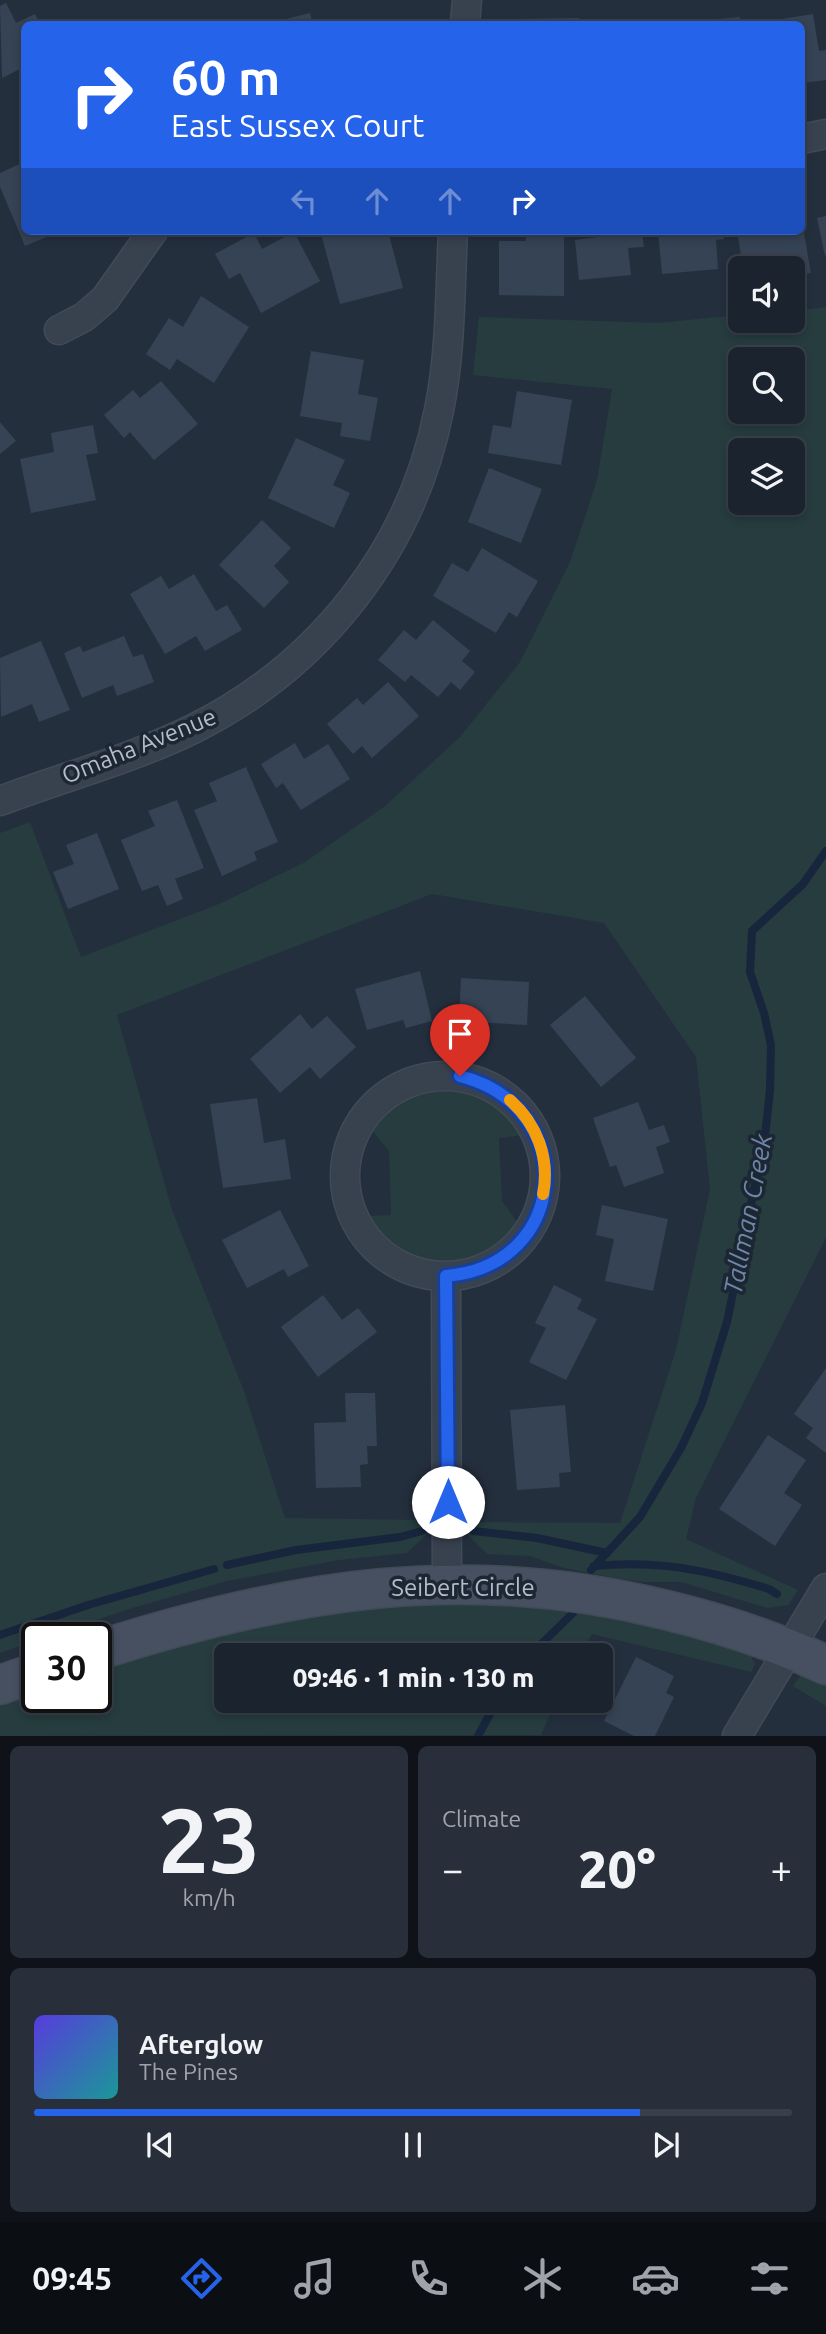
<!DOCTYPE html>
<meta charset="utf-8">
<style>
body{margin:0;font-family:Ubuntu,sans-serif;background:#282f3a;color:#f1f3f6;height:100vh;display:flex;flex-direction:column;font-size:26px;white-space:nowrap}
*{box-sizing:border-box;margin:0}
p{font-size:23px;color:#a0a4aa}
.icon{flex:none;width:38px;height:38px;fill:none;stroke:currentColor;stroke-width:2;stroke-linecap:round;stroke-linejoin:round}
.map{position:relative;height:1736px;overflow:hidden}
.details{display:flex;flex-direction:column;gap:10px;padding:10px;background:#0f1319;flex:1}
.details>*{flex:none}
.guide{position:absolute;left:21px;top:21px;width:784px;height:214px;border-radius:10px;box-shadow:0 4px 10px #0003,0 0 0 2px #39404a;background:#2563eb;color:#fff;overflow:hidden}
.tools{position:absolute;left:728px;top:256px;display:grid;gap:14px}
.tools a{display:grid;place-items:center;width:77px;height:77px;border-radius:10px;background:#1b232e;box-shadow:0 4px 10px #0003,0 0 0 2px #39404a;font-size:35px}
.speed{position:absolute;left:21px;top:1622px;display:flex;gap:14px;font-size:35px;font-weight:700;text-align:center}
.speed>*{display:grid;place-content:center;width:91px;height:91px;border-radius:50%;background:#1b232e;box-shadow:0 4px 10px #0003,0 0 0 2px #39404a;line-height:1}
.speed .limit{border:4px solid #111;border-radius:10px;background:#fff;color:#111}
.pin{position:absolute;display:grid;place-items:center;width:60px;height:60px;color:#fff;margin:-72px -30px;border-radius:50% 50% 50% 0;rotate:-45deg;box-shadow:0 0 7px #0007}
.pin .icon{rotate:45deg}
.me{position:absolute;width:77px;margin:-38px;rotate:0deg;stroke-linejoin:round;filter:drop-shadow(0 0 5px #0008)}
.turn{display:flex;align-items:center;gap:24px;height:147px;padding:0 35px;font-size:32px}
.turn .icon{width:91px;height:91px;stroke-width:2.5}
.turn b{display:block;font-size:49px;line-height:60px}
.lanes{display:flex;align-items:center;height:66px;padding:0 35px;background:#0003;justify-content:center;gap:35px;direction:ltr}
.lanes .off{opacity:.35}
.big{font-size:52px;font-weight:800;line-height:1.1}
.details .card{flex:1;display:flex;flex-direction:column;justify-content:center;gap:10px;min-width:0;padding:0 24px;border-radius:10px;background:#282f3a}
.details .dial{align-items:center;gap:0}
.dial b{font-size:91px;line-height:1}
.song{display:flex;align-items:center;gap:21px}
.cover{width:84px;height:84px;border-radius:10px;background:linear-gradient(135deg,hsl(250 70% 55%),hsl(180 70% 35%))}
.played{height:7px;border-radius:4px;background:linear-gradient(90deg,#2563eb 80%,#39404a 80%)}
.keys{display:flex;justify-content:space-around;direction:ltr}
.heat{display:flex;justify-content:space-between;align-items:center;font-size:38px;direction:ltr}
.details .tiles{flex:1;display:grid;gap:10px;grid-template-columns:1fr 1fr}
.card:last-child{grid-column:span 2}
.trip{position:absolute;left:214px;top:1643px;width:399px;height:70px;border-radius:10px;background:#1b232e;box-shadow:0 4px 10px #0003,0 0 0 2px #39404a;font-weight:800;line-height:70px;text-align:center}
.menu{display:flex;height:112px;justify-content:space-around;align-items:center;background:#0b0e12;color:#a0a4aa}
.menu .icon{width:49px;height:49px}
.menu .current{color:#2563eb}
.menu b{font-size:32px;color:#f1f3f6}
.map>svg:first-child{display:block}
</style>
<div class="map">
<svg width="826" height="1736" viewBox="0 0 826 1736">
<rect width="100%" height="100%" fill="#242f3e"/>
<g fill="#263c3f" fill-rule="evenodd">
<path d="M826 307V1237L696 1498 686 1539 798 1590 788 1605 767 1608 681 1582H643L621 1579 564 1568 530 1556 487 1554 469 1536V1522L620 1523 676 1350 710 1189 696 1057 604 923 432 894 117 1015 172 1210 244 1391 285 1518 425 1520 426 1535 407 1553 339 1560 227 1581 129 1609 0 1653V833L30 822 81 957 219 904 305 862 385 806 460 737 520 662 570 562 597 480 612 389 473 375 479 317 657 323 740 315V320H793V311ZM740 359H793V411H740ZM740 450H793V502H740Z"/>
<path d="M442 1086C474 1088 513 1101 524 1135L499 1138 502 1201 520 1226C484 1285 405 1275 368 1222V1216L391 1215 389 1151 370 1128C387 1103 411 1090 442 1086Z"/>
<path d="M409 1601C448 1602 488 1602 528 1605 602 1610 679 1629 749 1652L755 1664 751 1672 592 1634 580 1655 226 1656V1701H556L541 1735 0 1736V1704L37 1691V1698H96V1671L243 1627Z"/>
<path d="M801 1675 826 1685V1706L793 1686Z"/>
</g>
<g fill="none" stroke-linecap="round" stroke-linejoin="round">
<g stroke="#17263c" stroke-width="8">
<path d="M473 1531 537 1538 607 1553"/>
<path d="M227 1565 296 1550 400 1537 422 1531"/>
<path d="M594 1566C659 1560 707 1570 769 1589L777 1594"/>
<path d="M591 1570 640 1517 681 1448 702 1403 727 1322 765 1136 770 1090 771 1045 764 1013 750 972 752 931 803 884 826 851"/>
<path d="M0 1635 88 1605 214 1569"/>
<path d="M529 1656 573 1613"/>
<path d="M478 1736 497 1701"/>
</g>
</g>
<g fill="#364354">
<path d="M6 3 16 23 35 14 40 24H24V67L2 78 0 6Z"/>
<path d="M310 13 313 24H266Z"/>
<path d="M813 14 819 51 826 50V80L802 83V24L755 23Z"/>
<path d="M740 17V24H674V23Z"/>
<path d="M579 18V24H514V19Z"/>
<path d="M402 20V24H368V23Z"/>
<path d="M24 162V231H61L25 246 0 187V173Z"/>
<path d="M826 216V255L825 256 817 218Z"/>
<path d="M802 222 811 273 793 275V268H743L737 231H802Z"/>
<path d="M333 231H388L403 288 340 304 321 234Z"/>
<path d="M526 231H564V296L499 295V241H526Z"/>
<path d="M598 231H642L644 247 628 248 631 275 579 280 575 240 598 237Z"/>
<path d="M658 231H723L724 239 716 240 718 269 662 274Z"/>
<path d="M294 232 320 281 261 313 240 273 229 279 215 254 254 233 262 249Z"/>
<path d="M201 296 249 327 214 383 177 359 170 370 146 354 169 318 183 327Z"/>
<path d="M311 351 364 360 358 394 378 398 370 441 340 436 342 423 300 416Z"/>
<path d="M161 381 198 424 154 460 130 432 124 438 104 415 133 390 140 398Z"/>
<path d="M517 391 572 400 561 465 488 453 493 425 511 428Z"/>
<path d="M0 422 16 441 0 454Z"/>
<path d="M93 425 98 453 86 455 96 500 31 513 20 459 54 452 51 433Z"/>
<path d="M296 438 345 460 333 485 350 493 334 528 268 498Z"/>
<path d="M489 468 542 489 521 543 468 522Z"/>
<path d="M262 520 291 548 274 566 289 582 264 608 219 565Z"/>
<path d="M482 548 538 581 517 617 509 612 496 633 433 596 452 563 468 572Z"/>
<path d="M194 574 216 611 227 605 242 630 205 651 196 636 165 654 130 594 161 576 169 589Z"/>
<path d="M433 620 470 651 462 661 475 672 460 690 451 682 438 697 411 675 405 682 378 660 404 630 416 640Z"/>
<path d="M124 636 133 657 143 654 154 682 117 696 113 685 82 698 64 653 80 646 83 652Z"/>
<path d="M41 641 70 710 39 722 32 704 1 717 0 658Z"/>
<path d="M388 682 419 716 372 758 362 746 353 754 327 724 357 698 363 705Z"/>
<path d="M295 743 304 759 328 744 350 779 301 810 283 783 276 788 261 764Z"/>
<path d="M246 767 278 842 254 852 257 860 222 876 194 810 217 801 209 783Z"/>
<path d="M177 800 204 868 175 879 183 899 167 906 158 885 142 891 121 840 155 826 148 811Z"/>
<path d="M97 833 119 889 68 909 53 872 74 864 66 845Z"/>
<path d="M420 971 432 1021 406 1028 403 1020 367 1030 355 989Z"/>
<path d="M461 978 529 982 527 1025 459 1021Z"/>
<path d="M585 996 636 1058 601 1087 550 1025Z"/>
<path d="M300 1014 312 1029 327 1016 356 1047 320 1079 310 1067 280 1093 250 1059Z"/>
<path d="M257 1098 264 1143 285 1139 291 1179 223 1188 210 1104Z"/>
<path d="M638 1102 649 1130 664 1125 670 1142 656 1147 664 1173 624 1187 616 1165 610 1167 593 1118Z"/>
<path d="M602 1205 668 1219 653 1291 605 1281 614 1239 596 1235Z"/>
<path d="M280 1210 309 1266 288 1277 284 1269 247 1288 222 1240Z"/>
<path d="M554 1285 582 1299 577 1309 597 1319 566 1380 529 1362 546 1328 535 1323Z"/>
<path d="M323 1295 342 1320 358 1308 377 1332 318 1377 281 1327Z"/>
<path d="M826 1368V1453L806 1438 813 1428 794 1414Z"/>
<path d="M345 1393H375L377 1446H367L368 1464 360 1465 361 1487 316 1488 314 1423 346 1422Z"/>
<path d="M565 1405 571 1472 559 1473 560 1487 517 1490 510 1410Z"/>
<path d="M768 1435 806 1460 784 1493 802 1505 775 1546 719 1509Z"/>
<path d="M636 1657 674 1676 666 1693 674 1697 655 1736H634L604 1721Z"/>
</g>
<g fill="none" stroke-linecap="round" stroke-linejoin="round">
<g stroke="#414a57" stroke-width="31">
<g id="street">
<path d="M465 24 467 0"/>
<path d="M802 139 826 134"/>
<path d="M59 330 84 317 105 299 153 231"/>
<path d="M0 801C63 777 132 759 193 729 320 666 412 549 439 410 451 352 450 290 453 231"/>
<circle cx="445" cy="1176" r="100"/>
<path d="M446 1276 447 1583"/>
<path d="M737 1736 826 1588"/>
</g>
</g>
<g stroke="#414a57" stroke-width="41">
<g id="secondary">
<path d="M96 1651C290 1589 465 1560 666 1610 720 1623 775 1641 826 1665"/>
<path d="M0 1685 37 1672"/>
</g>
</g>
<use href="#street" stroke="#38414e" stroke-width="28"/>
<use href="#secondary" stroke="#465061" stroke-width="38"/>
</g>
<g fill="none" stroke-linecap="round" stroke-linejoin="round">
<g stroke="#184099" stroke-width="18">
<path id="route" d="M448 1502 446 1276C570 1266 581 1107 460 1076"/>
</g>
<use href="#route" stroke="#2563eb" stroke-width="12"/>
<path stroke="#f59e0b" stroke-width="12" d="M510 1100C537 1124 550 1158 543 1194"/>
</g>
<g text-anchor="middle" stroke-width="7" stroke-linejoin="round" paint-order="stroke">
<g font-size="24" fill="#b4bcc9" stroke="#1d2633">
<text transform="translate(139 746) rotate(-22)" y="8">Omaha Avenue</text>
<text x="463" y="1596">Seibert Circle</text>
</g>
<g font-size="26" font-style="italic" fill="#6d86a8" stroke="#1d2633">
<text transform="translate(748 1214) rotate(-79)" y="9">Tallman Creek</text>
</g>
</g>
</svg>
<div class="tools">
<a><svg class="icon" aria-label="sound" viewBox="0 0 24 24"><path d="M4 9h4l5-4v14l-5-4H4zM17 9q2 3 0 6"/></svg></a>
<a><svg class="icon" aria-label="search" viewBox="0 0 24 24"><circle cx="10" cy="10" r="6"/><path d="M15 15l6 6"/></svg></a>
<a><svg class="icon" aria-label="layers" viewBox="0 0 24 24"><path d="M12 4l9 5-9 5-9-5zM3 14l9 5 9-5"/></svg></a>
</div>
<div class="speed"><div class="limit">30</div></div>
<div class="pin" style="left:460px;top:1076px;background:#d93025"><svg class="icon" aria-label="arrive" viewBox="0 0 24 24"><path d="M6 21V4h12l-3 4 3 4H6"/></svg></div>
<svg class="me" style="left:448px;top:1502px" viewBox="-20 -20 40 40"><circle r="19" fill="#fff"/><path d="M0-13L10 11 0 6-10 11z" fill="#2563eb"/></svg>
<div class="trip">09:46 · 1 min · 130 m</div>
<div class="guide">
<div class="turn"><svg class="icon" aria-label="right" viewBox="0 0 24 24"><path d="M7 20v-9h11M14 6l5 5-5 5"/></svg><div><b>60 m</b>East Sussex Court</div></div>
<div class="lanes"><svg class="icon off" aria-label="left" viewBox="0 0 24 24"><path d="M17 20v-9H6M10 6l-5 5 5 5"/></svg><svg class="icon off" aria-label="ahead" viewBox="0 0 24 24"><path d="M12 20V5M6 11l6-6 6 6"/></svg><svg class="icon off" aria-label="ahead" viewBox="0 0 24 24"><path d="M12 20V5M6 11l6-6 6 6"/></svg><svg class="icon" aria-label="right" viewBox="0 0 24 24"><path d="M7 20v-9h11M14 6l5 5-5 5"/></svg></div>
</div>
</div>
<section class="details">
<div class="tiles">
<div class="card dial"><b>23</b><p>km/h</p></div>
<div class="card"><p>Climate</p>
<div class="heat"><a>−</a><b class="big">20°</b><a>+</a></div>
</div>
<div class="card">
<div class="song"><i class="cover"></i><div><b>Afterglow</b><p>The Pines</p></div></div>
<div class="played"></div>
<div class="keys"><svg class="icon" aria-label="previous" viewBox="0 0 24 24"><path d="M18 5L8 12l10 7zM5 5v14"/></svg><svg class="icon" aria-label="pause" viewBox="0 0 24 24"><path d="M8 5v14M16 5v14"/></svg><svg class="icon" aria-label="next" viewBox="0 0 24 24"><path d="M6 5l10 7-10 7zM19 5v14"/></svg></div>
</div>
</div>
</section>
<nav class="menu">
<b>09:45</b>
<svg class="icon current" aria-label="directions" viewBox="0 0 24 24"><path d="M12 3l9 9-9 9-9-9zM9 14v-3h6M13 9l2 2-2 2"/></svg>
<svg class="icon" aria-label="music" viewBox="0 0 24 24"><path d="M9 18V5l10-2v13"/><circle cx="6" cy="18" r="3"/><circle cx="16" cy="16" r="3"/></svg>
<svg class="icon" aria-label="phone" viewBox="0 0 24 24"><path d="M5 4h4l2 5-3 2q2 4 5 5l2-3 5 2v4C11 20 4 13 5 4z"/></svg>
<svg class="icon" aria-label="climate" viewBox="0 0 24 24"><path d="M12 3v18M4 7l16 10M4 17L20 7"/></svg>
<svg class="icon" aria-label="car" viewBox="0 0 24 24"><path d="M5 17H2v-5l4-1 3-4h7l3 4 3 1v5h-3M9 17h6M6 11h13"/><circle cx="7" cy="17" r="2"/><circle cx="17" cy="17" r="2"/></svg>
<svg class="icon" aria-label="filters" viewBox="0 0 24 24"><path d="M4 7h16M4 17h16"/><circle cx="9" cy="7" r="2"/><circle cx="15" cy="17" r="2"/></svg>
</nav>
